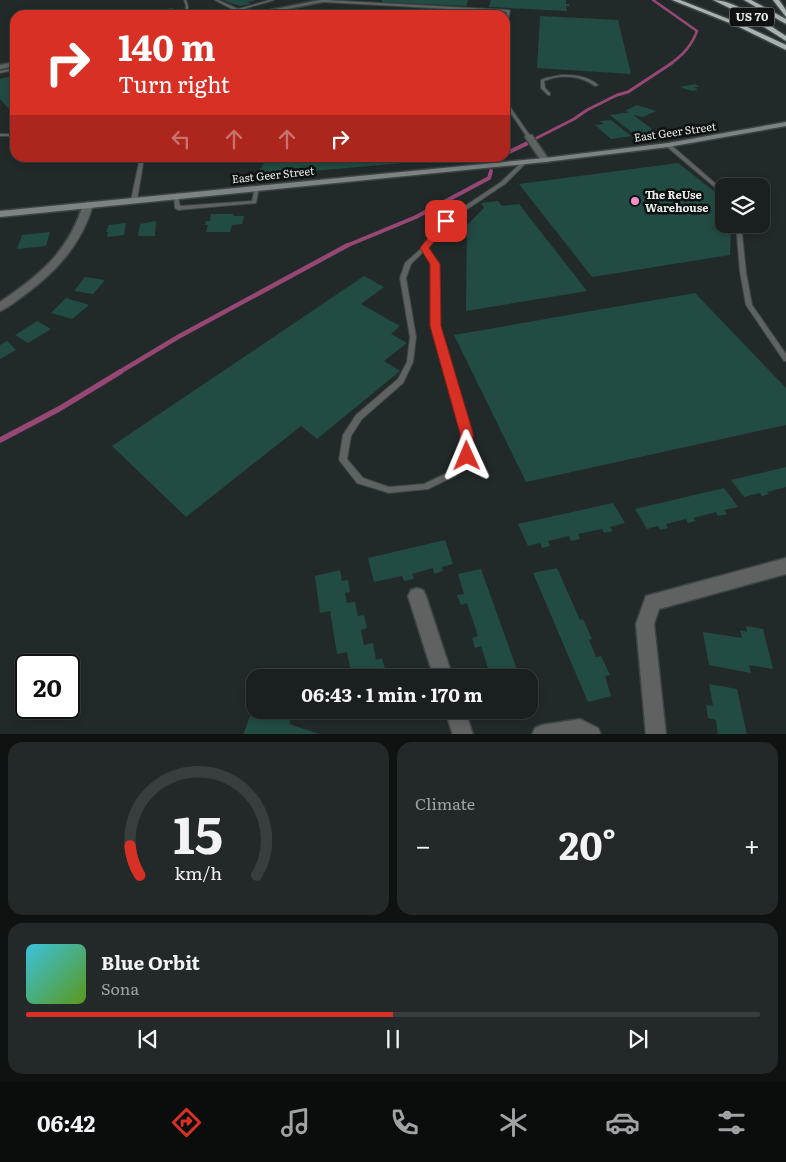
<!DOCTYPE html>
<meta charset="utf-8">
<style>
body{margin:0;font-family:Literata,serif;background:#232828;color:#f1f3f6;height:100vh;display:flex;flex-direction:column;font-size:19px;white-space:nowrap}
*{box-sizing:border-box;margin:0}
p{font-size:16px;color:#9fa3a4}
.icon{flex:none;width:28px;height:28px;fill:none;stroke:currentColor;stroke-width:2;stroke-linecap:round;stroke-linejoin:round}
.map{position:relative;height:734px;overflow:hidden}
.details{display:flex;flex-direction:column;gap:8px;padding:8px;background:#0e1211;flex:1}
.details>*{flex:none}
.banner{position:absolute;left:10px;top:10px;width:500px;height:152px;border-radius:15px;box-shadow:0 2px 8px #0003,0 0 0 1px #383e3d;background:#d93025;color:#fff;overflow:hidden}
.controls{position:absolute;left:715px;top:178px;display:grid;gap:10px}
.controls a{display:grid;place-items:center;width:55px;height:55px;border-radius:10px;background:#1a201f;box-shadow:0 2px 8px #0003,0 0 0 1px #383e3d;font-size:25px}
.speed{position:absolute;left:15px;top:654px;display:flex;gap:10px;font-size:25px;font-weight:700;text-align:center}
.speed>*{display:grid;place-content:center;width:65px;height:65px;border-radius:50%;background:#1a201f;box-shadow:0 2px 8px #0003,0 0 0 1px #383e3d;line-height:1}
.speed .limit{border:2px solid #111;border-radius:8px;background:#fff;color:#111}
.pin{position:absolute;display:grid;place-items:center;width:42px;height:42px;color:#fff;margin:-21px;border-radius:10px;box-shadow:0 2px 8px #0006}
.me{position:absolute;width:55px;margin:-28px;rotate:359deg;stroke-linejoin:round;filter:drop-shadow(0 0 4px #0008)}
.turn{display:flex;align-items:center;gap:18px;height:105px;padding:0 25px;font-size:22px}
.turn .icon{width:65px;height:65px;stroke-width:2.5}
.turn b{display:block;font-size:35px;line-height:42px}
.lanes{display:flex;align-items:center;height:48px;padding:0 25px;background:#0003;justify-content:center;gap:25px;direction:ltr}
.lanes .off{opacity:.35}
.big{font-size:38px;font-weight:700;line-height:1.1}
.details .tile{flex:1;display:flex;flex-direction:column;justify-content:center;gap:8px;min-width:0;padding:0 18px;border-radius:15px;background:#232828}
.details .dial{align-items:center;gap:0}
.dial svg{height:130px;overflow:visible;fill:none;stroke:#383e3d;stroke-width:7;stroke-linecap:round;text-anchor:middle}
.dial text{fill:#f1f3f6;stroke:none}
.song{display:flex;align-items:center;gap:15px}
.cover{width:60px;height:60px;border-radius:8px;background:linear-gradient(135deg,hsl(190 70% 55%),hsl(90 70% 35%))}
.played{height:5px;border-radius:2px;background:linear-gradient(90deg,#d93025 50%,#383e3d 50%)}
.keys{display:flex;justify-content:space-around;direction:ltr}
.heat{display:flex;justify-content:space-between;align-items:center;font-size:28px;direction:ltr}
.details .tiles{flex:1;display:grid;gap:8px;grid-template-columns:1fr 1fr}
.tile:last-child{grid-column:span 2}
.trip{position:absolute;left:246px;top:669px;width:292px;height:50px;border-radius:15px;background:#1a201f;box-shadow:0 2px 8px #0003,0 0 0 1px #383e3d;font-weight:700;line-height:50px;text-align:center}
.tabs{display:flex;height:80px;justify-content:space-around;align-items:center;background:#0a0d0c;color:#9fa3a4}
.tabs .icon{width:35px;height:35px}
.tabs .on{color:#d93025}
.tabs b{font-size:22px;color:#f1f3f6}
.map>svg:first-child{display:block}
</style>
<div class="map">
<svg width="786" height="735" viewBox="0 0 786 735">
<rect width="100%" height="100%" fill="#222a29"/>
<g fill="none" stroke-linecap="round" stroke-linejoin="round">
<path stroke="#964774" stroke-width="2.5" d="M653 0 697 31C692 45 682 56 670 64"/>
<path stroke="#964774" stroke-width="3" d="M523 145 574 119 587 110 617 95 628 92 672 63"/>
<g stroke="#964774" stroke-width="4">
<path d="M505 154 526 144"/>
<path d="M494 160 499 158"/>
<path d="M346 246 416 217 489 178 491 171"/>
</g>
<path stroke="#964774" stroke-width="4.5" d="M118 373 178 337 348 245"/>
<path stroke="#964774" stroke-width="5.5" d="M0 440 59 409 120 372"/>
</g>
<g fill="#224b44">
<path d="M222 0H254V1L247 2 251 4 240 6Z"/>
<path d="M382 0H468L466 6 382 2Z"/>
<path d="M491 0H566V4H569V6H566L567 11 489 7Z"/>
<path d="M172 8 178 11 152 15 159 13 156 11Z"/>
<path d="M540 16 618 20 631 74 537 68Z"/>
<path d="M15 75V116L0 99V79Z"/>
<path d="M695 84 699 87H694L698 90 692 91 680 87Z"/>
<path d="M637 105 656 111 643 117 633 115 656 132 635 135 610 115 630 112 625 111Z"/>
<path d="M611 120 631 136 611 139 595 125 604 124 600 121Z"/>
<path d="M268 158H425L427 161 255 176Z"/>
<path d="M678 163 724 199V224H731L730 255 592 277 519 184Z"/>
<path d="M498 201 502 206 519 204 587 291 466 311 467 225 484 208 481 203Z"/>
<path d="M211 214H234L233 216H244L242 224 232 225 230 232H206L208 225H205L206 221H210Z"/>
<path d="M156 221 155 236H138L140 224Z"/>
<path d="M126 223 124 235 107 237 108 232H106L109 225Z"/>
<path d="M50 232 46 246 17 249 22 235Z"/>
<path d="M364 276 384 287 361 304 400 326 391 334 407 343 384 361 400 371 317 439 301 426 186 517 112 446Z"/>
<path d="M85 277 105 280 93 294 74 291Z"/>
<path d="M695 293 786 388V425L526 482 454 335Z"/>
<path d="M66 298 89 305 72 319 51 313Z"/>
<path d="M37 321 51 329 28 343 15 335Z"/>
<path d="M7 341 16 350 0 359V345Z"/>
<path d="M786 467V487L767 492 769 494 762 496 760 493 744 497 731 480Z"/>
<path d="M724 488 738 507 724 510 727 514 718 516 716 512 693 518 696 521 688 523 686 519 666 524 668 528 660 530 658 526 647 529 635 509Z"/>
<path d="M613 503 625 523 610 527 613 531 604 533 602 529 578 534 580 539 571 541 569 536 548 541 550 546 542 548 540 543 528 546 518 524Z"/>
<path d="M445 540 453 564 442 567 443 571 434 574 433 568 412 574 414 579 404 581 402 576 374 582 368 558Z"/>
<path d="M557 568 580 620 583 619 592 639 589 640 596 657 601 656 610 675 605 676 611 696 588 702 533 573Z"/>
<path d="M481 569 520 678H491L481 646 475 648 472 638 478 636 467 603 461 605 457 595 464 594 458 574Z"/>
<path d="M340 570 342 581 348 580 350 592 345 593 347 603 355 602 358 616 364 615 367 628 361 630 364 645 373 643 376 660 382 658 386 672 380 674V678H352L347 652 337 654 330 611 320 613 315 576Z"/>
<path d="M746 626 763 629 773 669 749 665 751 673 709 665 703 632 742 638 740 630 747 632Z"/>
<path d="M709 684 737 689 747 735H718L716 720 708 718 706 705 713 706Z"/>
<path d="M255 703V710H285L293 712 289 724 322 735H243Z"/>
</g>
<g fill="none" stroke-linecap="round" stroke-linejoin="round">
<g stroke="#3d4544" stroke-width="2">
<g id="lane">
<path d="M184 0H186L188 6V12L192 15H189L185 12 186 6Z"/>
<path d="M215 0H218L238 9 270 0H274L240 10 250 15C240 14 224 5 215 0Z"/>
<path d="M324 0 509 10 510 11 507 26 505 27V20L507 12 323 2Z"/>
<path d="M15 68V70L0 73V71Z"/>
<path d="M562 75C575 75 588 76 598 85L595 86C580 75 560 74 544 81L545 88 550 93V95H548L541 88V80L546 78Z"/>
<path d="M505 101H506L531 137V138L527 137 505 105Z"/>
<rect x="0" y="134" width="15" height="2"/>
<path d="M666 144H670L724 191V195L666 146Z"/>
<path d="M140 158H144L137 200 134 202 131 200Z"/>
<path d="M524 160 528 161 505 184 448 222 428 248 438 264V326L471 433V456L470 458 455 476 428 489 389 493 357 483 339 460 343 435 356 415 398 379 407 362 410 337 400 278 405 263 423 247 444 220 501 182ZM424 251 432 264V326L463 433V455L449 472 424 484 389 487 363 478 347 459 351 436 362 419 403 383 413 362 416 337 406 278 411 264Z"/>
<path d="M255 187 259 188 256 203 178 210 175 208 174 195 178 196 180 206 252 201Z"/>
<path d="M736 224H741L746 272 752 305 786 354V361H784L746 305 740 272Z"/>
</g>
</g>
<g stroke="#3d4544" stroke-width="3">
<g id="street">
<path d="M321 0H332L257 15H245Z"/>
<path d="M15 62V66L0 69V65Z"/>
<path d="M526 135H532L549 160 548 162H542L525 137Z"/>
<path d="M88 202 93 205C81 245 56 272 23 296 16 301 8 308 0 311V302C40 275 68 252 83 205Z"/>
<path d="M786 558V574L659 609 654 624 666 735H646L636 624 646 596Z"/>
<path d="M417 588 423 590 426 596 453 678H434L408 596 411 590Z"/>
<path d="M445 710H465L473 735H453Z"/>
<path d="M580 719 598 728 601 735H532L535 728 542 725Z"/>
</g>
</g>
<g stroke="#3d4544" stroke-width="3">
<path id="secondary" d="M786 122V126L668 147 545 162 0 217V211L545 158 668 143Z"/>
</g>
<g stroke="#3d4544" stroke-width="3">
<g id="highway">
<path d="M672 0H680L741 24 786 45V50L737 26Z"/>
<path d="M713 0C736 0 767 24 786 36V41L750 18Z"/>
<path d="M744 0H751L786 19V24Z"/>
<path d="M773 0H779L786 10V17Z"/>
</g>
</g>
<use href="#lane" fill="#5e6361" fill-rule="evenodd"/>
<use href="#street" fill="#5e6361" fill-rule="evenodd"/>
<use href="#secondary" fill="#7c8382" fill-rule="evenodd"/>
<use href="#highway" fill="#a8b3b1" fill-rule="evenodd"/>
</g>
<path fill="#d93025" stroke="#8d1f18" d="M446 218 451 221 429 248 440 264 441 326 473 433V456L471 460 467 461 462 460 460 456V433L430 326V264L420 248 443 219Z"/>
<circle fill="#f98fca" stroke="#0e1211" stroke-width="2" cx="635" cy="201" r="5"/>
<g text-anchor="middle" stroke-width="5" stroke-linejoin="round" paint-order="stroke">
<g font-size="11" fill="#e6ecea" stroke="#0e1211">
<text transform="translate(675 132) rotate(-8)" y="4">East Geer Street</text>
<text transform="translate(273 175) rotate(-6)" y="4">East Geer Street</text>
</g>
<g font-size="11" font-weight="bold" fill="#e6ecea" stroke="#0e1211" text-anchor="start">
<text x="645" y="199">The ReUse<tspan x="645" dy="13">Warehouse</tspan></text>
</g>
<rect fill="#0e1211" stroke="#a5aba9" stroke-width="1" x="729.5" y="7.5" width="45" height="19" rx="4"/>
<g font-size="12" font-weight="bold" fill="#e6ecea">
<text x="752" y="21">US 70</text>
</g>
</g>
</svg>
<div class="controls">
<a><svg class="icon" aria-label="layers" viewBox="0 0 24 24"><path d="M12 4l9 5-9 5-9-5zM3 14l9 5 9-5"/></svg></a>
</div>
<div class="speed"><div class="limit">20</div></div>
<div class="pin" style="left:446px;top:221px;background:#d93025"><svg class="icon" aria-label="arrive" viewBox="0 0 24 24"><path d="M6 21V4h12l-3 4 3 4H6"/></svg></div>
<svg class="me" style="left:467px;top:456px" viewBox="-20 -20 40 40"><path d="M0-17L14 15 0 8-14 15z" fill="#d93025" stroke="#fff" stroke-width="4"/></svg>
<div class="trip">06:43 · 1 min · 170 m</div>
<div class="banner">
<div class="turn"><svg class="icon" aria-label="right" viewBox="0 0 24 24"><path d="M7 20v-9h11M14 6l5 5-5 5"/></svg><div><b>140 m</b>Turn right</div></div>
<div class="lanes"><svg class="icon off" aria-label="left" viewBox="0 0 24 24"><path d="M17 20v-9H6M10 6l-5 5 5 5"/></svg><svg class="icon off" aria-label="ahead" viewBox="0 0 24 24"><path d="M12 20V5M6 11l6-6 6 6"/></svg><svg class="icon off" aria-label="ahead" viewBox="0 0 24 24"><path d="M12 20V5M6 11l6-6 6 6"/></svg><svg class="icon" aria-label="right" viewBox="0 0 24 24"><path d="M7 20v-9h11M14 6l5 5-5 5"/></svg></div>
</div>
</div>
<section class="details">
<div class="tiles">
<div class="tile dial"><svg viewBox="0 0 100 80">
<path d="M14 69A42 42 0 1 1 86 69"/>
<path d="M14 69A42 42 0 0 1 8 51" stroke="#d93025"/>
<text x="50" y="56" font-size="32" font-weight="700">15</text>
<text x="50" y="72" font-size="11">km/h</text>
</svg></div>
<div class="tile"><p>Climate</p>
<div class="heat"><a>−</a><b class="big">20°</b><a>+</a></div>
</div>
<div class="tile">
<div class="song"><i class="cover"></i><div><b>Blue Orbit</b><p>Sona</p></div></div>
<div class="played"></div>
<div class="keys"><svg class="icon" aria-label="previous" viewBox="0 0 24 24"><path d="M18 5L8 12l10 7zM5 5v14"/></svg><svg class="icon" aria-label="pause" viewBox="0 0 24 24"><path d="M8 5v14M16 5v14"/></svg><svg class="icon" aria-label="next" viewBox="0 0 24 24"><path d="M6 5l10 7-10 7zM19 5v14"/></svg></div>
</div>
</div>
</section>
<nav class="tabs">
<b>06:42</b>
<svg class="icon on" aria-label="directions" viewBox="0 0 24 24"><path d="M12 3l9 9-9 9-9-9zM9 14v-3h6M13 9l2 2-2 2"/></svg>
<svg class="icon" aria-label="music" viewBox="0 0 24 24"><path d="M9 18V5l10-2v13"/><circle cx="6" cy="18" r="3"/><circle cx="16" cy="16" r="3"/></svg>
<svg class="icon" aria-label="phone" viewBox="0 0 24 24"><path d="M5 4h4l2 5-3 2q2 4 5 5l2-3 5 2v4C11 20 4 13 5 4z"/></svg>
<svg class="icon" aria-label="climate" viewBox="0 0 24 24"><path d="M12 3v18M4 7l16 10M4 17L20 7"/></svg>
<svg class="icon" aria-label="car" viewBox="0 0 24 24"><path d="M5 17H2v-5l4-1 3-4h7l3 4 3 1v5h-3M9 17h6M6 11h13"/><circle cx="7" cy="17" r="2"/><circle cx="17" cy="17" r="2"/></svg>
<svg class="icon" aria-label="filters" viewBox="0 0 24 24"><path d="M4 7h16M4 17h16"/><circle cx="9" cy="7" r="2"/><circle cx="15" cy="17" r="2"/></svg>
</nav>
